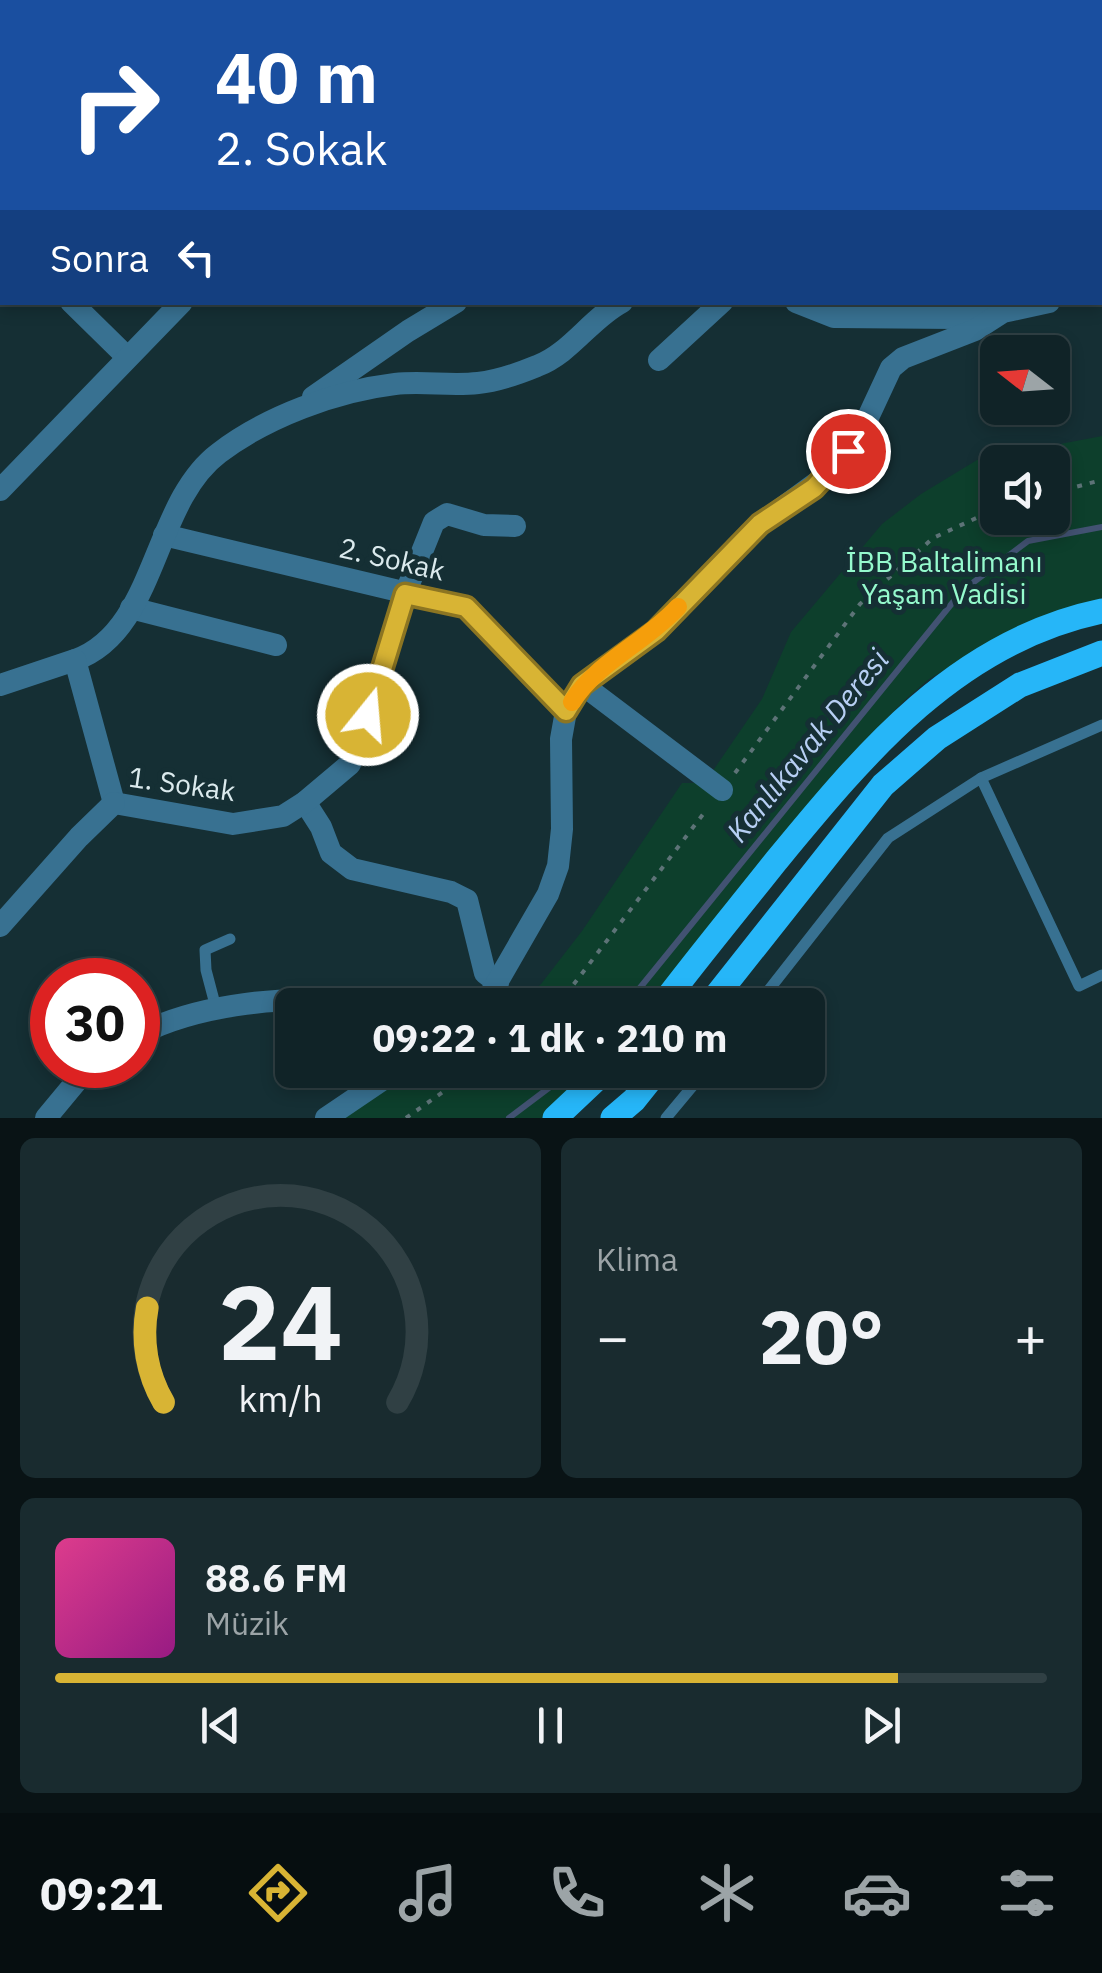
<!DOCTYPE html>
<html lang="tr">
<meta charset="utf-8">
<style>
body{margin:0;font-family:"IBM Plex Sans",sans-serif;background:#192b2f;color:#f1f3f6;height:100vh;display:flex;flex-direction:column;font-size:38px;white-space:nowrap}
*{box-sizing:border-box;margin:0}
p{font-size:32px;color:#9ca4a7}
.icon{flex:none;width:55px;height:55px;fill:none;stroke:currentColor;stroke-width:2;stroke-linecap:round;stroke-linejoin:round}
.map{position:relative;height:1118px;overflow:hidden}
.details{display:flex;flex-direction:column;gap:20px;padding:20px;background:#091315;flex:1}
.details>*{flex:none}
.hud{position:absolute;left:0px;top:0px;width:1102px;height:305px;box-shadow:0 5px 15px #0003,0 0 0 2px #304044;background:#1a4fa0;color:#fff;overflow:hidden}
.needle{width:65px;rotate:287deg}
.buttons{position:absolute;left:980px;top:335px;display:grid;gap:20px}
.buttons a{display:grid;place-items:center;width:90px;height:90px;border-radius:15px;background:#102327;box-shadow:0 5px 15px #0003,0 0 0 2px #304044;font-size:50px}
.speed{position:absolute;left:30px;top:958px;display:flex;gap:20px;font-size:50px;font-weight:700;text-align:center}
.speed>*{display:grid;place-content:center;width:130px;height:130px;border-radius:50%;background:#102327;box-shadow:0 5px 15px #0003,0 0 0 2px #304044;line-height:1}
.speed .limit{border:15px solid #d22;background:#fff;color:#111}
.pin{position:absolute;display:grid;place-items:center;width:85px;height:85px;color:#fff;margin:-42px;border:5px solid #fff;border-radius:50%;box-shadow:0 2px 10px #0007}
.me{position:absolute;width:110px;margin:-55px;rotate:17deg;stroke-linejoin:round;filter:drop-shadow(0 0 8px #0008)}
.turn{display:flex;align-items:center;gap:35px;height:210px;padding:0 50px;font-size:45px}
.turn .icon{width:130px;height:130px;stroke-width:2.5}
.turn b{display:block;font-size:70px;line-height:85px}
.then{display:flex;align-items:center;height:95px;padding:0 50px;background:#0003;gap:20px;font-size:38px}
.big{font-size:75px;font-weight:800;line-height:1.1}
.details .card{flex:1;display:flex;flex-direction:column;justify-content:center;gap:15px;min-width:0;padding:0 35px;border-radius:15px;background:#192b2f}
.details .dial{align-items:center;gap:0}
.dial svg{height:260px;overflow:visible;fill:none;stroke:#304044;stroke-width:7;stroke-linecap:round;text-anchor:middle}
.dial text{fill:#f1f3f6;stroke:none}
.song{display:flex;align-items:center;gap:30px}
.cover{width:120px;height:120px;border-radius:15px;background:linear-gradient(135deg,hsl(330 70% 55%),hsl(310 70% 35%))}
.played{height:10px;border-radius:5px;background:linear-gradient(90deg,#d8b434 85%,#304044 85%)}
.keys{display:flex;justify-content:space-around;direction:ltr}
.heat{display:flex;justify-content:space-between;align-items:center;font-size:55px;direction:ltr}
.details .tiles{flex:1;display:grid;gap:20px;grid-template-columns:1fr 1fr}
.card:last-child{grid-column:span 2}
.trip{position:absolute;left:275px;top:988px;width:550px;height:100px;border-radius:15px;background:#102327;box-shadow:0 5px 15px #0003,0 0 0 2px #304044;font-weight:800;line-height:100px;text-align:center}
.menu{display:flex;height:160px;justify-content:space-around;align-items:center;background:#060e10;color:#9ca4a7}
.menu .icon{width:70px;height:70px}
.menu .current{color:#d8b434}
.menu b{font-size:45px;color:#f1f3f6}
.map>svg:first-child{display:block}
</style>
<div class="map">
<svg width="1102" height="1118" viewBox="0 0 1102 1118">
<rect width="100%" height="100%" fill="#152f34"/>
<g fill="#0d3f2c" fill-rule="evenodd">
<path d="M1102 436V598L1006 635 929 679 905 700 840 766 649 1005H518L541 984 582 931 682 783H698L710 775 762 699 791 632 882 524 921 494 977 460ZM998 462H1052V518H998Z"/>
<path d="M409 1070H594L542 1118H343Z"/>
</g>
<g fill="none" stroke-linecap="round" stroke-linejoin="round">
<g stroke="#425272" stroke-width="6">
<path d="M626 1005 962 591 1028 541 1102 527"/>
<path d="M509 1118 554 1084 567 1070"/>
</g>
<g stroke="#5d7377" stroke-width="4" stroke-dasharray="5 8" stroke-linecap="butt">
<path d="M1052 493 1102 480"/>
<path d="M735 773 860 604 933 538 998 508"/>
<path d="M558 1005 707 809"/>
<path d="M406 1118 474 1070"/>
</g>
<g stroke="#387191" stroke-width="11">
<path d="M981 778 1102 725"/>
<path d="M757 1005 888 838 981 778 1079 986 1102 975"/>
<path d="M216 1008 206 970 205 950 230 939"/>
<path d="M666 1118 706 1070"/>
</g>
<g stroke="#387191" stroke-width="22">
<path d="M391 0 394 2"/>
<path d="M995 0 1001 2"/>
<path d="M149 2 152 0"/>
<path d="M494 2 496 0"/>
<path d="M730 2 753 0"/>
<path d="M1100 27H1102"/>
<path d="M0 142 2 140"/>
<path d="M0 233 2 235"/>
<path d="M1100 294H1102"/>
<path d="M71 302 127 357"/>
<path d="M796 302 834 317 956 318 995 313"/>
<path d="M659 360 722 302"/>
<path d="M313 397 408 331 456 302"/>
<path d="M0 490 182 302"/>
<path d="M164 535 466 607 566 711"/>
<path d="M131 608 276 645"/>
<path d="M75 660C157 631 152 503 219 453 266 417 336 391 395 384 422 381 451 386 478 383 497 381 520 373 537 366 571 353 590 319 622 302"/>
<path d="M0 685 75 660 114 803"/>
<path d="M583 685 722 790"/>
<path d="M305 802 321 827 331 853 352 869 451 892 467 900 485 973 498 983"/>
<path d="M114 803 233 824 283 816 305 802 350 764 368 715 405 594 434 522 447 514 484 525 515 526"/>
<path d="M0 926 79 837 114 803"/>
<path d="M484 1005 548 894 558 866 562 829 561 739 566 711 583 685 656 631 760 524 834 470 864 426 891 368 903 358 975 330 1003 312 1049 302"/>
<path d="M138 1035C198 1004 292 993 359 1005"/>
<path d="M46 1118 90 1065"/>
<path d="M326 1118 397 1070"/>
</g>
<g stroke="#26b6f8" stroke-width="25">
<path d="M662 1005C699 956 738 909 776 861 865 753 957 641 1102 611"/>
<path d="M709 1005 883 785 937 738 1020 685 1102 653"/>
<path d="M555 1118 606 1070"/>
<path d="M613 1118 634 1100 658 1070"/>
</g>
</g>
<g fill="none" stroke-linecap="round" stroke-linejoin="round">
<g stroke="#8c7522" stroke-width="25">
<path id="route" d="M368 715 405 594 466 607 566 711 582 685 656 631 760 524 814 488 848 451"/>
</g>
<use href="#route" stroke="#d8b434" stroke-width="18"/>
<path stroke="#f59e0b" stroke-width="18" d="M572 702C596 663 646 642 678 607"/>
</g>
<g text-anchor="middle" stroke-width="10" stroke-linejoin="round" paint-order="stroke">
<g font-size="28" fill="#dbeaed" stroke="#152f34">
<text transform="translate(392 559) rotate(13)" y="10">2. Sokak</text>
<text transform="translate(182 784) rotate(8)" y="10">1. Sokak</text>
</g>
<g font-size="28" fill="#95facd" stroke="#152f34">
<text x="944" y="572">İBB Baltalimanı<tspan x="944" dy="32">Yaşam Vadisi</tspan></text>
</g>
<g font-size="30" font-style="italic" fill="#b7cff4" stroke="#152f34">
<text transform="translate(808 746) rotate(-51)" y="10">Kanlıkavak Deresi</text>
</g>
</g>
</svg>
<div class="buttons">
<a><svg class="needle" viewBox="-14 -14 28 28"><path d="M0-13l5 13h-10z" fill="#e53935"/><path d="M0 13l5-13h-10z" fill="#9ca4a7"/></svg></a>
<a><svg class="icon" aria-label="sound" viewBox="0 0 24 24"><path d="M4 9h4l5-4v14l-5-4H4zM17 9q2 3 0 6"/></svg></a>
</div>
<div class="speed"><div class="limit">30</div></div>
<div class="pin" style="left:848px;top:451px;background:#d93025"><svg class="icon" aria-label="arrive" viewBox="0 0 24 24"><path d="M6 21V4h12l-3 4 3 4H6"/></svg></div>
<svg class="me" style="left:368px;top:715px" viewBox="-20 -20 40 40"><circle r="17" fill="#d8b434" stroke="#fff" stroke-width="3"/><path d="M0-11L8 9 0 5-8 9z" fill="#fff"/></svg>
<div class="trip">09:22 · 1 dk · 210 m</div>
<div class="hud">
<div class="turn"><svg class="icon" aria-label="right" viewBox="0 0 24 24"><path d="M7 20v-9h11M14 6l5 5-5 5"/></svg><div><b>40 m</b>2. Sokak</div></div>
<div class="then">Sonra<svg class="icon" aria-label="left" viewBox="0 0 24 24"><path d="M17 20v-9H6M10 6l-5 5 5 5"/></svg></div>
</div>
</div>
<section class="details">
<div class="tiles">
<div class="card dial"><svg viewBox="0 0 100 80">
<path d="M14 69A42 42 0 1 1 86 69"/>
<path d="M14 69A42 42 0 0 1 9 40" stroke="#d8b434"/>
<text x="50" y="56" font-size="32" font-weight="700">24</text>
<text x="50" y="72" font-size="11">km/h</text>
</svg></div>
<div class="card"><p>Klima</p>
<div class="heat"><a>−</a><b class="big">20°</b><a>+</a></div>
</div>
<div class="card">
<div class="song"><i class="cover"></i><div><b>88.6 FM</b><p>Müzik</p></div></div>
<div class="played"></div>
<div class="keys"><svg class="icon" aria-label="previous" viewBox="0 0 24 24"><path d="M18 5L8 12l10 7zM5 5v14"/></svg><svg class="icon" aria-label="pause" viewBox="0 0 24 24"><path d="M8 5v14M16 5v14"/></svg><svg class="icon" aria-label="next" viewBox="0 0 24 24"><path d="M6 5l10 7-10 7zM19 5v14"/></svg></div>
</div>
</div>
</section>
<nav class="menu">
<b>09:21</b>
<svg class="icon current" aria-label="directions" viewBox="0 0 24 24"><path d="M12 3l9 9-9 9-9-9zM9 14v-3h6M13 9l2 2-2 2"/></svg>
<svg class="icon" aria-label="music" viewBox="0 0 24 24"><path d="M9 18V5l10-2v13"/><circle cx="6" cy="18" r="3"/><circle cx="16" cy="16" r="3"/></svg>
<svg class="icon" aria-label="phone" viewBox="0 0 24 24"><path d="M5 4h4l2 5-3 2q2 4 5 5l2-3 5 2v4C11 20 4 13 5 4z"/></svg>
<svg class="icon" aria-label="climate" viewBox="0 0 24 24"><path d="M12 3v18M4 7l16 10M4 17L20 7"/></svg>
<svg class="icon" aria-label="car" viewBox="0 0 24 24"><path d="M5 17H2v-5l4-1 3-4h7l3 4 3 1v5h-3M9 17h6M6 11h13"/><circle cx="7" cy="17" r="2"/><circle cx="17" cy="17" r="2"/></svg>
<svg class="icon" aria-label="filters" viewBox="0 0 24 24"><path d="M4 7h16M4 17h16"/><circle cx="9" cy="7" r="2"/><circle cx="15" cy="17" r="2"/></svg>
</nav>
